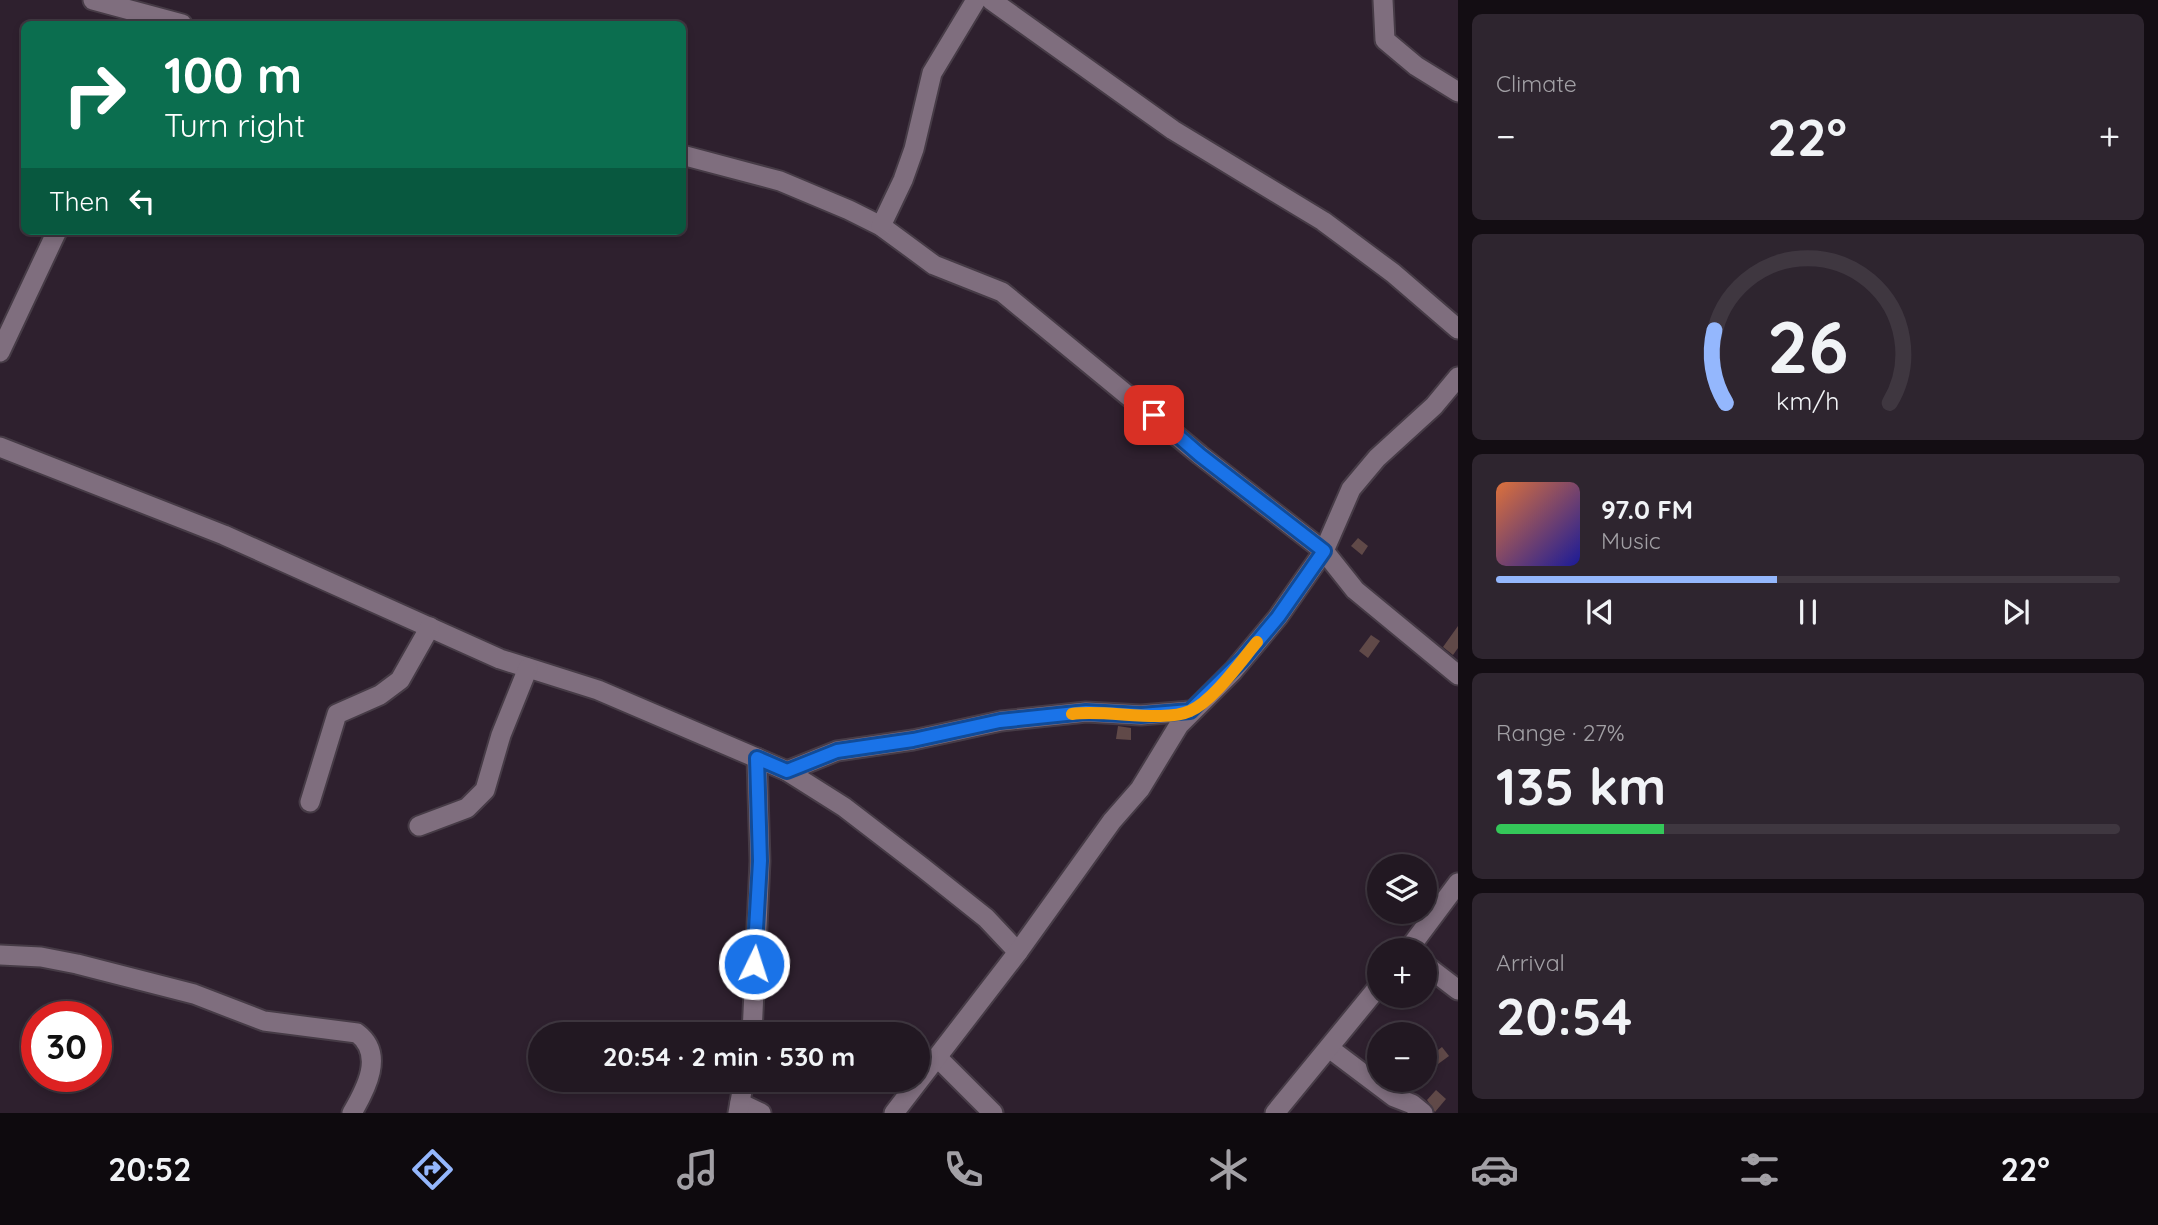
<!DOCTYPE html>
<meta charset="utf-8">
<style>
body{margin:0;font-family:Quicksand,sans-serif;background:#2e252f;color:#f1f3f6;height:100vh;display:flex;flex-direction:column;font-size:26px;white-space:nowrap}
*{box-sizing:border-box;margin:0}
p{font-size:23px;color:#a2a0a5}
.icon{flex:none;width:38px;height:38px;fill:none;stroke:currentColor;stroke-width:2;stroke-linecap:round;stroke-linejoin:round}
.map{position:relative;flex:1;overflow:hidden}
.panel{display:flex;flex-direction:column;gap:14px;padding:14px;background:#130d13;width:700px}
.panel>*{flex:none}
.banner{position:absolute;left:21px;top:21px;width:665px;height:214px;border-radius:10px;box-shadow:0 4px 10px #0003,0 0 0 2px #3f3740;background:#0b6e4f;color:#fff;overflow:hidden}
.tools{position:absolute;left:1367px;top:854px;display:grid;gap:14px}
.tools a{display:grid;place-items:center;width:70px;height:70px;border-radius:50%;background:#221822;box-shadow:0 4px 10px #0003,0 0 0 2px #3f3740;font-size:35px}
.speed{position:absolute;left:21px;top:1001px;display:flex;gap:14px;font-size:35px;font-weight:700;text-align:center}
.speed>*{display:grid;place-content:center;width:91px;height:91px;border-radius:50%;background:#221822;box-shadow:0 4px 10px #0003,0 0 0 2px #3f3740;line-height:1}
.speed .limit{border:10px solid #d22;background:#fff;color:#111}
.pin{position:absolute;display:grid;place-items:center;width:60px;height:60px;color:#fff;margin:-30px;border-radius:14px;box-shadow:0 4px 10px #0006}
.me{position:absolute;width:77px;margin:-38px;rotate:4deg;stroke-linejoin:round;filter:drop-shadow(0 0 5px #0008)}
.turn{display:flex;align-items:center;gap:24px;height:147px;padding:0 28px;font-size:32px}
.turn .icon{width:91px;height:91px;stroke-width:2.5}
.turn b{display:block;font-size:49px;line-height:60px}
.then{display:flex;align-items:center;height:66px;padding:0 28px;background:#0003;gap:14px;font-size:26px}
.big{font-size:52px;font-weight:700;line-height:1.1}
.panel .card{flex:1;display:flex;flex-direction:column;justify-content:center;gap:10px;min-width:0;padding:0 24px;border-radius:10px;background:#2e252f}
.panel .dial{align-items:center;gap:0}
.dial svg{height:182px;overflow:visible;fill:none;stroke:#3f3740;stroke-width:7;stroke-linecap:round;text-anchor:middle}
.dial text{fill:#f1f3f6;stroke:none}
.song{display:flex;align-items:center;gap:21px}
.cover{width:84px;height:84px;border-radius:10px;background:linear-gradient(135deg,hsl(20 70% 55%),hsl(240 70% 35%))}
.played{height:7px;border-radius:4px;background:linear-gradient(90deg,#94b7fd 45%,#3f3740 45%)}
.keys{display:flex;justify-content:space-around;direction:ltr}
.heat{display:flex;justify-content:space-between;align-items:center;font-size:38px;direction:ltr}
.charge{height:10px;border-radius:5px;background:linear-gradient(90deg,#34c759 27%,#3f3740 0)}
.trip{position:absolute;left:528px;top:1022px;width:402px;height:70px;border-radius:35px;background:#221822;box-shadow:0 4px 10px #0003,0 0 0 2px #3f3740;font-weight:700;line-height:70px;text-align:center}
.dock{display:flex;height:112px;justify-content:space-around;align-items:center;background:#0e0a0e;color:#a2a0a5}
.dock .icon{width:49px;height:49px}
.dock .selected{color:#94b7fd}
.dock b{font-size:32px;color:#f1f3f6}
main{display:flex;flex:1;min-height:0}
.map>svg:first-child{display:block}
</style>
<main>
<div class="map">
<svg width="1458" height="1113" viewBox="0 0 1458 1113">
<rect width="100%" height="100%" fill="#2e202e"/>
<g fill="#604948">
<path d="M1358 538 1368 546 1362 555 1351 546Z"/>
<path d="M1458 626V648L1453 655 1443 647Z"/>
<path d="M1371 635 1380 641 1368 658 1359 651Z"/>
<path d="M1118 726 1131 728V740L1116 739Z"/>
<path d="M1442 1047 1449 1056 1434 1067 1427 1059Z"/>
<path d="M1436 1090 1446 1099 1435 1112 1427 1100Z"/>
</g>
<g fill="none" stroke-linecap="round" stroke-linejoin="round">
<g stroke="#463b46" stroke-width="23">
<g id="minor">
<path d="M93 0 182 24"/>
<path d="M991 0 1173 130 1323 221 1393 273 1458 329"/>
<path d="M1383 0 1385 40 1416 66 1458 92"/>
<path d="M682 155 780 181 849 210 881 226 934 265 1002 292 1200 455 1324 551 1355 590 1458 675"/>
<path d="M881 226 903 180 914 149 932 73 976 0"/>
<path d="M0 352 57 231"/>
<path d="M0 447 224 535 500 659 598 690 787 771 844 807 922 867 986 918 1018 952"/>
<path d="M787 771 837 751 913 740 1001 721 1086 712 1141 715 1190 711"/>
<path d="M310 802 337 714 380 695 400 680 430 627"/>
<path d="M419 826 467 808 485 790 501 735 528 668"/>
<path d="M1408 950 1458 883"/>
<path d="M0 955 41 957 77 964 194 994 264 1021 357 1033C385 1054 366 1089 352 1113"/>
<path d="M1424 964 1458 990"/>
<path d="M752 1034 760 861 757 758"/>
<path d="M1329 1048 1394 1097 1412 1104 1423 1113"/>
<path d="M938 1058 993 1113"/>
<path d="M740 1103 761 1113"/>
<path d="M738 1113 744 1080"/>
<path d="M894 1113 1018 952 1112 821 1140 789 1179 725 1233 671 1278 617 1324 551 1351 489 1377 458 1434 406 1458 377"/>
<path d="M1275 1113 1379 986"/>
</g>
</g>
<use href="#minor" stroke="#7f6e7e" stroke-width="19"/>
</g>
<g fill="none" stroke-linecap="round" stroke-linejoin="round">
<g stroke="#114b97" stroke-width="18">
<path id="route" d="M754 964 760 861 757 758 787 771 837 751 913 740 1000 721 1086 712 1141 715 1190 711 1242 660 1278 617 1324 551 1200 455 1154 415"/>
</g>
<use href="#route" stroke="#1a73e8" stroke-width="12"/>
<path stroke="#f59e0b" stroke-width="12" d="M1072 714C1104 709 1164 723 1190 711 1213 701 1241 661 1257 642"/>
</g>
</svg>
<div class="tools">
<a><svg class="icon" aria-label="layers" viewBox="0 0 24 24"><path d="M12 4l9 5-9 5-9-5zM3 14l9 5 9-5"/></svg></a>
<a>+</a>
<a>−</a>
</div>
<div class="speed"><div class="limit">30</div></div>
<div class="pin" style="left:1154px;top:415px;background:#d93025"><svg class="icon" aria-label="arrive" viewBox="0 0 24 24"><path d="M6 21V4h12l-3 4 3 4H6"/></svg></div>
<svg class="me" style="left:754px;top:964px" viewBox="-20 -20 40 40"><circle r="17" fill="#1a73e8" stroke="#fff" stroke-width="3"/><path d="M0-11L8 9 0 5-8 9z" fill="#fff"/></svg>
<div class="trip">20:54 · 2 min · 530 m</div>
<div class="banner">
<div class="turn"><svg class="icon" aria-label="right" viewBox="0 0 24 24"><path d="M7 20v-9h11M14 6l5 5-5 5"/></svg><div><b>100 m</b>Turn right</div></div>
<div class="then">Then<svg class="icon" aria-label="left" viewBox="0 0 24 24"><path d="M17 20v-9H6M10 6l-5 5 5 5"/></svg></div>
</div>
</div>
<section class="panel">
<div class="card"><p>Climate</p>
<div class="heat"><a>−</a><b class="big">22°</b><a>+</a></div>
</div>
<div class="card dial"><svg viewBox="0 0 100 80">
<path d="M14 69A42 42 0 1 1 86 69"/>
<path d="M14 69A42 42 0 0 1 9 37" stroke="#94b7fd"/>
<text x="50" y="56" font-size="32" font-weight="700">26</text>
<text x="50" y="72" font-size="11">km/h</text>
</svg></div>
<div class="card">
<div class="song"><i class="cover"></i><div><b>97.0 FM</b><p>Music</p></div></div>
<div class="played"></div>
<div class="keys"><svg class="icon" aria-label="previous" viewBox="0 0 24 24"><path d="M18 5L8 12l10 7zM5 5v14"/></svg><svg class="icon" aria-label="pause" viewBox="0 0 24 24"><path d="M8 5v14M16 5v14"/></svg><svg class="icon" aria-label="next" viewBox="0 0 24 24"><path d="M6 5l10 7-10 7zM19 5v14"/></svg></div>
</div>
<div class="card"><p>Range · 27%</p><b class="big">135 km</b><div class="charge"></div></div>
<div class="card"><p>Arrival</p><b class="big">20:54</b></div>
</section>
</main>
<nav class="dock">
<b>20:52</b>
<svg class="icon selected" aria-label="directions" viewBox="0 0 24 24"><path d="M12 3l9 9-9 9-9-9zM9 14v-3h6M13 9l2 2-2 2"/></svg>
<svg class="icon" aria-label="music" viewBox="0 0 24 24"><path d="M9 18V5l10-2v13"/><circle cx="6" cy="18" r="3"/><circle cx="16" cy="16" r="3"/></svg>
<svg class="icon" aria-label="phone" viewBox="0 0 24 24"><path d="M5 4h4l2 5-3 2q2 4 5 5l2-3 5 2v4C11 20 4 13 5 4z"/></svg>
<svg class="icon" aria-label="climate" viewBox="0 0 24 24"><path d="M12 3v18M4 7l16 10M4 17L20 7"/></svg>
<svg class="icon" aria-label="car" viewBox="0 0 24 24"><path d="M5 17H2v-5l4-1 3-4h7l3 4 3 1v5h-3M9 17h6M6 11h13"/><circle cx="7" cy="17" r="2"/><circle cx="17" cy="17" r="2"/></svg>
<svg class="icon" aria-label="filters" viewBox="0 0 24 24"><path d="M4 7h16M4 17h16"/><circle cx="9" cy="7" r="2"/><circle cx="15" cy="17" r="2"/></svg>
<b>22°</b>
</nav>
